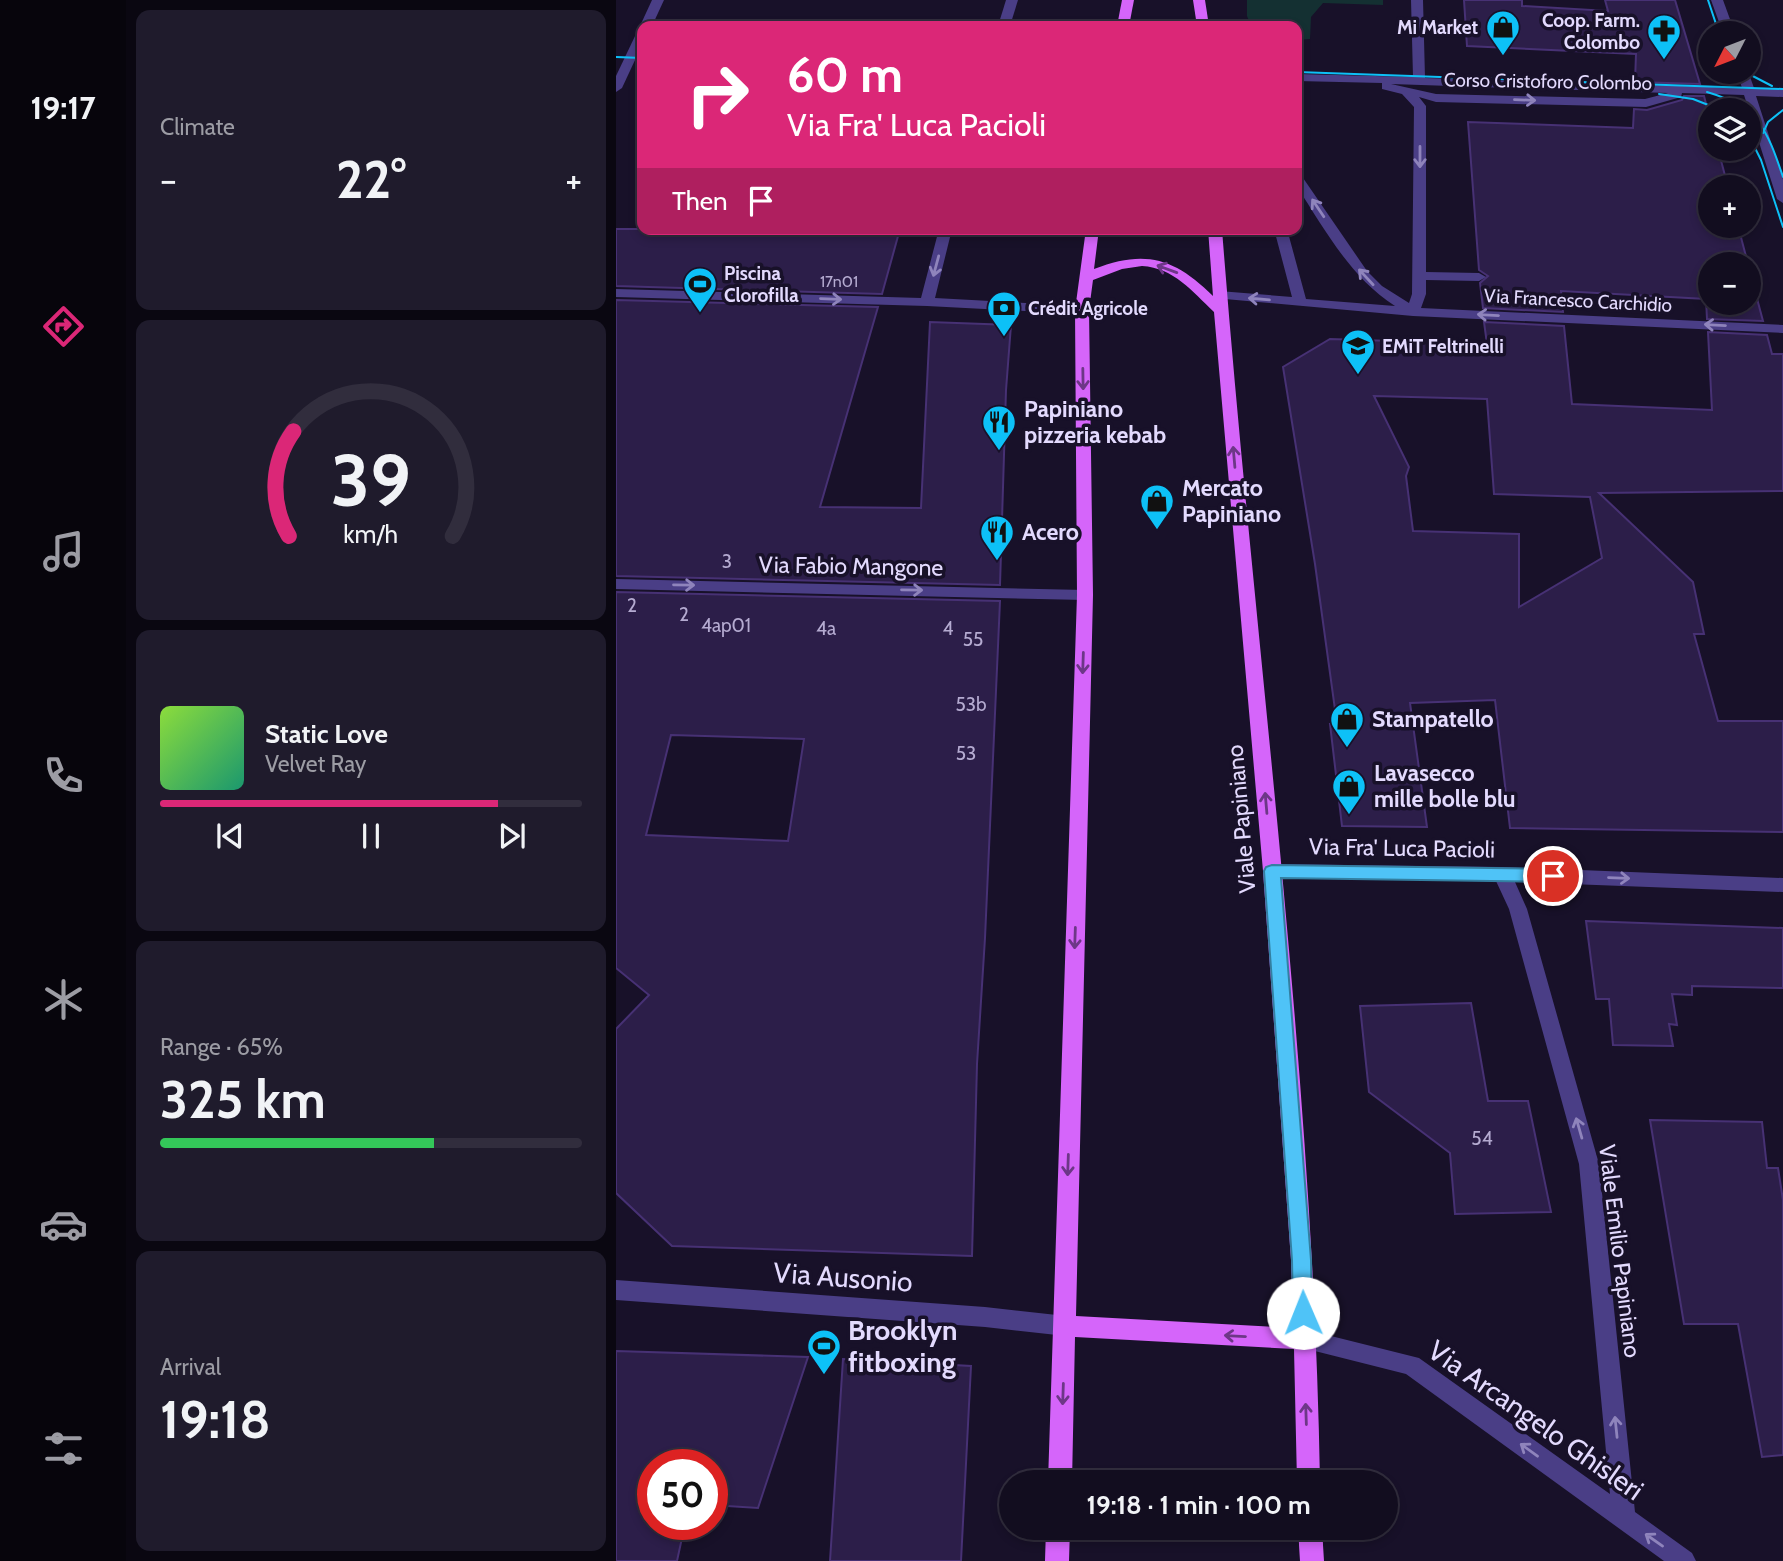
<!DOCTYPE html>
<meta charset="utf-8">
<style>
body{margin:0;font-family:Cabin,sans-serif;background:#1f1b2c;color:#f1f3f6;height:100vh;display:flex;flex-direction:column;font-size:26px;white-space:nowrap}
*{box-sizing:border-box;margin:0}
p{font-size:23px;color:#9c9ca4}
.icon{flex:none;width:38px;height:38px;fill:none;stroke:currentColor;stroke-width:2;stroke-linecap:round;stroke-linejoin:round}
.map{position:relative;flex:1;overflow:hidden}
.details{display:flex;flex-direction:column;gap:10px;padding:10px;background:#0a0711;width:490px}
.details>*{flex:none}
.hud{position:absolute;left:21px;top:21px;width:665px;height:214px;border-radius:14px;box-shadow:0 4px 10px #0003,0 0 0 2px #312d3d;background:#db2777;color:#fff;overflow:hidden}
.needle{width:46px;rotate:228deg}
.fabs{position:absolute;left:1082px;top:21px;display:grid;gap:14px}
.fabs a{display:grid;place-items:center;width:63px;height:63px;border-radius:50%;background:#120d1f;box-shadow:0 4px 10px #0003,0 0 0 2px #312d3d;font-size:35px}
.speed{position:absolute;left:21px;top:1449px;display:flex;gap:14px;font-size:35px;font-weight:700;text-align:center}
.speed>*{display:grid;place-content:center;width:91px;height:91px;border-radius:50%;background:#120d1f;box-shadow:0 4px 10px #0003,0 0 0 2px #312d3d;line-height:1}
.speed .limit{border:10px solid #d22;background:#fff;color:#111}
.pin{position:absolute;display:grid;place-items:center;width:60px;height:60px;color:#fff;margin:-30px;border:4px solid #fff;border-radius:50%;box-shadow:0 2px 7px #0007}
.me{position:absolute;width:77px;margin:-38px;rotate:359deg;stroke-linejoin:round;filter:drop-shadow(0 0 5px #0008)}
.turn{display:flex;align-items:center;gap:24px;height:147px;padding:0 35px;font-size:32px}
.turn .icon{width:91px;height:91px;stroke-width:2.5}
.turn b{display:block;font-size:49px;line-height:60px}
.then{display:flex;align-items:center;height:66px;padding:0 35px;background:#0003;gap:14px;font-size:26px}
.big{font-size:52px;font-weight:800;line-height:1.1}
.details .tile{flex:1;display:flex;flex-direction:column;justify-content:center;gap:10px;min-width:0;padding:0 24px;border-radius:14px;background:#1f1b2c}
.details .dial{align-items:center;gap:0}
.dial svg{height:182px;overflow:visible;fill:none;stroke:#312d3d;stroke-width:7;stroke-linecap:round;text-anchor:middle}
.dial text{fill:#f1f3f6;stroke:none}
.song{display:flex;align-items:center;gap:21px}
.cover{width:84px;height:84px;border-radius:10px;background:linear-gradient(135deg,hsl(90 70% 55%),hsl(160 70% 35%))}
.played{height:7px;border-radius:4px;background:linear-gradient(90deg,#db2777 80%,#312d3d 80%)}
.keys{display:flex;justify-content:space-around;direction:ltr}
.heat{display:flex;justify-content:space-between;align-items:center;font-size:38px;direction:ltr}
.charge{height:10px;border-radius:5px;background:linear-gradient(90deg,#34c759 65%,#312d3d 0)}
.trip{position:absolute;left:383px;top:1470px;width:399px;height:70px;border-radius:35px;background:#120d1f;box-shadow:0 4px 10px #0003,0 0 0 2px #312d3d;font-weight:800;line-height:70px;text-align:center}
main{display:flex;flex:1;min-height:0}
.tabs{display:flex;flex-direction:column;width:126px;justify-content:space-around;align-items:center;background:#07050c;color:#9c9ca4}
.tabs .icon{width:49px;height:49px}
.tabs .on{color:#db2777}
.tabs b{font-size:32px;color:#f1f3f6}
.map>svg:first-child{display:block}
</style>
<main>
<nav class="tabs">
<b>19:17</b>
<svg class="icon on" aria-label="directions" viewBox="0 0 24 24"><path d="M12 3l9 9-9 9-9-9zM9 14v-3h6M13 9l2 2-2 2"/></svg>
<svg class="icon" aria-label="music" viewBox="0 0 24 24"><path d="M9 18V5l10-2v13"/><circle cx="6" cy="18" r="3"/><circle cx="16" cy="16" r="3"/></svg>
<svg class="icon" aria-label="phone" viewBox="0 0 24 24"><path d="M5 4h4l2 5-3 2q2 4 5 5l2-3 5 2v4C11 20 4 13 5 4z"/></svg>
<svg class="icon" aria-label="climate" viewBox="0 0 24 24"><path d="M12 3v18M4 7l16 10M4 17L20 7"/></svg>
<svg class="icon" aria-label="car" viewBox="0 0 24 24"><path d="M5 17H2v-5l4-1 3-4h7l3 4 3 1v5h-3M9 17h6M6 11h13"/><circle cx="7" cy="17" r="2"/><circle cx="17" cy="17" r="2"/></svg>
<svg class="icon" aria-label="filters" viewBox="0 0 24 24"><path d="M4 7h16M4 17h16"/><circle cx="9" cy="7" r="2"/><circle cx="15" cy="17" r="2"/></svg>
</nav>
<section class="details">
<div class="tile"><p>Climate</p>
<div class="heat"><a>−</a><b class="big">22°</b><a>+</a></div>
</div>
<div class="tile dial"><svg viewBox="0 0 100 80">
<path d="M14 69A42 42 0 1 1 86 69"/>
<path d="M14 69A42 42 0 0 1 16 23" stroke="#db2777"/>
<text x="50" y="56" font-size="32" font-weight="700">39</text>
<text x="50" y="72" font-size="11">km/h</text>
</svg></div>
<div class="tile">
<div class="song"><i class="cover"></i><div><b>Static Love</b><p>Velvet Ray</p></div></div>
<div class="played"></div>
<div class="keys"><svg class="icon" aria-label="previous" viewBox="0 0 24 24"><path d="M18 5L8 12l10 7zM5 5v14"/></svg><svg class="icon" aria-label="pause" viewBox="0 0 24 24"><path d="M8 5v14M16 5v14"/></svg><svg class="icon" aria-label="next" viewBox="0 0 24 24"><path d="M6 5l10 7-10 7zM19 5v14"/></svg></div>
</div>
<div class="tile"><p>Range · 65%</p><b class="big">325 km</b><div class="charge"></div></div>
<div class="tile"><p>Arrival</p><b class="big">19:18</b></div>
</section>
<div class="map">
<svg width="1167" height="1561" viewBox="0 0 1167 1561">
<rect width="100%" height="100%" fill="#181129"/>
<path fill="#143032" d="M631 0H767V5L707 3 695 17 694 39 681 40V26H635L631 16Z"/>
<g fill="#2c1e49" stroke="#473174" stroke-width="2" fill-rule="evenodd">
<path d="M848 0H906V6L992 11 989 0H1059L1084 84 1019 82 1020 54 851 46Z"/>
<path d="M1068 96H1088L1094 119V149H1102L1112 187H1094V226H1122L1132 264H1094V303H1132V265L1147 321 1091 319 1090 299 945 291 947 312 867 308 864 283 872 276 863 270 852 122 1017 128 1018 109 1031 110 1066 100Z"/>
<path d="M0 229H284L266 294 0 286Z"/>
<path d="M0 300 262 307 204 507 305 508 314 322 395 325 390 390 384 585 0 576Z"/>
<path d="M868 322 948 326 956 404 1096 410 1092 332 1151 335 1156 354H1167V491L983 493 1077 582 1088 634H1078L1102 721H1167V832L894 828 879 700 794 703 811 827 726 826 714 724H721L699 564 667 367 714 339 871 344ZM758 396 871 399 878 494 974 497 986 558 903 607V534L797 531 790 476 793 467Z"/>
<path d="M0 592 384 601 369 938 361 1064 356 1256 56 1246 0 1193V1029L33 995 0 968ZM55 735 188 739 172 841 30 835Z"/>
<path d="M970 921 1167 928V988L1076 986V995L1056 994 1061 1025 1053 1024 1057 1046 997 1045 993 999H980Z"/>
<path d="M855 1003 872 1101H912L935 1212 839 1214 834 1153 753 1092 744 1006Z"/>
<path d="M1034 1120 1146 1122 1151 1168H1162L1167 1200V1455L1146 1457 1122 1324H1068Z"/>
<path d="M0 1351 192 1357 142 1508 96 1505V1465H37V1524H69L61 1561H0Z"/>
<path d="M227 1359 355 1366 345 1561H214Z"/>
</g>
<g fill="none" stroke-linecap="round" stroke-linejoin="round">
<g fill="#4a3e86" fill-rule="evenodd">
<path d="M36 0H48L36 26 26 28 24 26Z"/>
<path d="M390 0H402L394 26H382Z"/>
<path d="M795 0H807L809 78 1126 88 1121 72 1132 71 1138 88 1167 89V97L1140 96 1167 179V203L1161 199 1128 95 1066 93 1065 97 1030 107 820 102 803 97 810 106V272L863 273 870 277 863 281 810 280V294L805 308 1167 325V333L797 316 598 298V292L603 291 676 297 658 229H671L690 299 779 306C734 277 710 231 681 187V174L685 175 751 271 766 286 793 303 796 294 798 107 786 94 766 89V83L681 81V74L797 77ZM775 84 1052 93 1029 99 820 94Z"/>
<path d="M1095 0H1107L1119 33H1107Z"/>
<path d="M26 31V45L6 88 0 92V76L20 34Z"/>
<path d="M323 229H336L319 298 466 306 473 310 466 314 311 306 0 297V289L305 298Z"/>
<path d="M0 579 469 590 477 595 469 600 0 589Z"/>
<path d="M656 864 886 867 1167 878V892L899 882 911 909 983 1164 1019 1512 1076 1553 1080 1561H1048L790 1374 679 1346 676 1339 679 1332 687 1329 803 1358 994 1494 963 1164 893 909 880 881 656 878 650 876 647 871 650 866Z"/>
<path d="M0 1280 369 1307 450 1316 458 1319 461 1326 458 1333 450 1336 369 1327 0 1300Z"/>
</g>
<g fill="#d565fa" fill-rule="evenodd">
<path d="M506 0H518L513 26H501Z"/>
<path d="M577 0H589L593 26H581Z"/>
<path d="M470 229H483L478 269C529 249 559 258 597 296L592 229H606C638 647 697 1063 704 1482H681L678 1349 459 1337 456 1482H432L461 595 459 310ZM526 266C558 268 576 291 598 312L647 871 675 1260 677 1328 460 1316 477 595 473 310 477 280 506 269Z"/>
<path d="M430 1528H454L453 1561H429Z"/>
<path d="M682 1528H706L708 1561H684Z"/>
</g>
<g stroke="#0dc1f7" stroke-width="2">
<path d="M1092 0 1103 33"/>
<path d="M0 57 26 58"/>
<path d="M681 72 1167 89"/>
<path d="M1129 72 1156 86"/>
<path d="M1091 92C1142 107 1151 129 1167 177"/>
<path d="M1043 94 1077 99 1105 110"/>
<path d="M1147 133 1152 122 1167 110"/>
<path d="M1132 134 1145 160 1167 227"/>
</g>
</g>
<defs><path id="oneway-shaft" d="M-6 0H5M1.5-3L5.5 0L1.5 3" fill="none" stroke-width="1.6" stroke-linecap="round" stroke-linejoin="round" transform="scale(1.75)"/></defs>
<g stroke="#8f84bc">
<use href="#oneway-shaft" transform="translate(909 100) rotate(2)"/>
<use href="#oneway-shaft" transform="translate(804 157) rotate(90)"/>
<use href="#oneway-shaft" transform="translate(702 208) rotate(-124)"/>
<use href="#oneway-shaft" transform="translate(320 266) rotate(105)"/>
<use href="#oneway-shaft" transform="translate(750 277) rotate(-133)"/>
<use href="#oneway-shaft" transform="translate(215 299) rotate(2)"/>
<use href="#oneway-shaft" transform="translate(643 299) rotate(-175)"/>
<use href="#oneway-shaft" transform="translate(872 315) rotate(-177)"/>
<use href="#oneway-shaft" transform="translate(1099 325) rotate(-177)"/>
<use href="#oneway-shaft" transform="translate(68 585) rotate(1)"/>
<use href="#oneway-shaft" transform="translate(296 590) rotate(1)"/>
<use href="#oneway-shaft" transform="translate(1003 878) rotate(2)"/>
<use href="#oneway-shaft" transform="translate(963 1128) rotate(-106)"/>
<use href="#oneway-shaft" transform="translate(1000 1427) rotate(-96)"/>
<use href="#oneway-shaft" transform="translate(913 1450) rotate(-144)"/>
<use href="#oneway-shaft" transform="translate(1038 1540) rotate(-145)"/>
</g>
<g stroke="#6d3787">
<use href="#oneway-shaft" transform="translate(551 269) rotate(-160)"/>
<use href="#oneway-shaft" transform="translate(467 379) rotate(89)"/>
<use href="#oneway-shaft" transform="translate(618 457) rotate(-95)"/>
<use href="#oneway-shaft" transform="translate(467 663) rotate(92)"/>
<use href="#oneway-shaft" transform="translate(650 803) rotate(-95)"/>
<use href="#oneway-shaft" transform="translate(459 938) rotate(92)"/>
<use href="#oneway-shaft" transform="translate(452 1165) rotate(92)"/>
<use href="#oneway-shaft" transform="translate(619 1336) rotate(-177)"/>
<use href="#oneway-shaft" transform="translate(447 1394) rotate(92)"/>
<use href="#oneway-shaft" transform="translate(690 1414) rotate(-92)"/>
</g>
<path fill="#4fc3f7" stroke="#337fa1" stroke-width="2" d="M656 865 937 869 943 871 946 876 943 880 937 882 665 878 695 1260 696 1313 694 1319 687 1322 680 1319 677 1313 676 1260 648 871 650 867Z"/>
<defs>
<g id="shop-pin" transform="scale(1.75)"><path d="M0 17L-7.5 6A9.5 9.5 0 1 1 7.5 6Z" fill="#0dc1f7" stroke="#181129"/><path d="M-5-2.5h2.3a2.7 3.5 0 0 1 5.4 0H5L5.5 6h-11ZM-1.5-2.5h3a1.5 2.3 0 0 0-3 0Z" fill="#111"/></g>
<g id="pharmacy-pin" transform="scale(1.75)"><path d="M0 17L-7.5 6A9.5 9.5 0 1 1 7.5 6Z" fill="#0dc1f7" stroke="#181129"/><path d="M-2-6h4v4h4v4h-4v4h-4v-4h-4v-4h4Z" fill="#111"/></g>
<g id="stadium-pin" transform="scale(1.75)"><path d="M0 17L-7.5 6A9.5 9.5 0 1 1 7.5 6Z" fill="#0dc1f7" stroke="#181129"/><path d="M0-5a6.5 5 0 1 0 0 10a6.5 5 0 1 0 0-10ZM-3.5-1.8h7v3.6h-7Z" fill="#111"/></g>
<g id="bank-pin" transform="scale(1.75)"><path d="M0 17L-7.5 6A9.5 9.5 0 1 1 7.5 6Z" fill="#0dc1f7" stroke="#181129"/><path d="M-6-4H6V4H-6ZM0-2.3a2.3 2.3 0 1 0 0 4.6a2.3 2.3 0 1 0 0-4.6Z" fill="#111"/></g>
<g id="school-pin" transform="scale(1.75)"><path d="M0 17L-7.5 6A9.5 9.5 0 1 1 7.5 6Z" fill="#0dc1f7" stroke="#181129"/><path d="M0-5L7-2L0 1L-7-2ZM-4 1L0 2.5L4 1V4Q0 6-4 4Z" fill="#111"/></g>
<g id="restaurant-pin" transform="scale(1.75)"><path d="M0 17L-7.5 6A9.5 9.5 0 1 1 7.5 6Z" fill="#0dc1f7" stroke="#181129"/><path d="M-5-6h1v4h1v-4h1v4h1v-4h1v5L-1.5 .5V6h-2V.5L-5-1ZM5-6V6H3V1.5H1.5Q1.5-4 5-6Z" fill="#111"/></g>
</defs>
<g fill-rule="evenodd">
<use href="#shop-pin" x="887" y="27"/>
<use href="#pharmacy-pin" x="1048" y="31"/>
<use href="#stadium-pin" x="84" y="284"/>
<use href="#bank-pin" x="388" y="308"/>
<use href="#school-pin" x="742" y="346"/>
<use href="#restaurant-pin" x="383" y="422"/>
<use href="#shop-pin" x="541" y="501"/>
<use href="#restaurant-pin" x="381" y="532"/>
<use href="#shop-pin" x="731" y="719"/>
<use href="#shop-pin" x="733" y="786"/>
<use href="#stadium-pin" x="208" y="1346"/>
</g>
<g text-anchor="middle" stroke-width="7" stroke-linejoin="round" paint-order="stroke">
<g font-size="16" fill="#b5abd1">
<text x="223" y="287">17n01</text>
</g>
<g font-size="19" font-weight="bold" fill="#e3dafe" stroke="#181129" text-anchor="start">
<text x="1024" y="27" text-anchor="end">Coop. Farm.<tspan x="1024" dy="22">Colombo</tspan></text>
<text x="862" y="34" text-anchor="end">Mi Market</text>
<text x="108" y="280">Piscina<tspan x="108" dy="22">Clorofilla</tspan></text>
<text x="412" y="315">Crédit Agricole</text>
<text x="766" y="353">EMiT Feltrinelli</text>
</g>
<g font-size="19" fill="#e3dafe" stroke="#181129">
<text transform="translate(932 81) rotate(1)" y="7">Corso Cristoforo Colombo</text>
<text transform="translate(962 300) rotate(3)" y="7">Via Francesco Carchidio</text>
</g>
<g font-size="19" fill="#b5abd1">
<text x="111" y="568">3</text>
<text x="16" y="612">2</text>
<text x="68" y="621">2</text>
<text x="110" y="632">4ap01</text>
<text x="210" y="635">4a</text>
<text x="332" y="635">4</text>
<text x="357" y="646">55</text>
<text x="355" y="711">53b</text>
<text x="350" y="760">53</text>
<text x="866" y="1145">54</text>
</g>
<g font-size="23" font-weight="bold" fill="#e3dafe" stroke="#181129" text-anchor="start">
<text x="408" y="417">Papiniano<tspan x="408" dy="26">pizzeria kebab</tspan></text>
<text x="566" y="496">Mercato<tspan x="566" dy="26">Papiniano</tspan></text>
<text x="406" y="540">Acero</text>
<text x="756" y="727">Stampatello</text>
<text x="758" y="781">Lavasecco<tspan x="758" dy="26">mille bolle blu</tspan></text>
</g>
<g font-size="23" fill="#e3dafe" stroke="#181129">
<text transform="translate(235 566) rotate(1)" y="8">Via Fabio Mangone</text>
<text transform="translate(625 819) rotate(-95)" y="8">Viale Papiniano</text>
<text transform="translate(786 848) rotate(1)" y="8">Via Fra' Luca Pacioli</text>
<text transform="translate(1004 1251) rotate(83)" y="8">Viale Emilio Papiniano</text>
</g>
<g font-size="28" fill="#e3dafe" stroke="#181129">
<text transform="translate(227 1277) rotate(4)" y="10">Via Ausonio</text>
<text transform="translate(920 1420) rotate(35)" y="10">Via Arcangelo Ghisleri</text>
</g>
<g font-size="28" font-weight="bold" fill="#e3dafe" stroke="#181129" text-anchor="start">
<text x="232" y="1340">Brooklyn<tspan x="232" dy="32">fitboxing</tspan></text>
</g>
</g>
</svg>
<div class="fabs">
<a><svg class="needle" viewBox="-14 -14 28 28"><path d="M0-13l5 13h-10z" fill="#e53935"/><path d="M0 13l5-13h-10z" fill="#9c9ca4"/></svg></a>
<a><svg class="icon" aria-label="layers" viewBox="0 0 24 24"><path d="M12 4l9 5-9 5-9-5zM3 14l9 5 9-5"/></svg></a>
<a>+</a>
<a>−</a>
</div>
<div class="speed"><div class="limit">50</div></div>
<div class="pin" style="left:937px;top:876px;background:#d93025"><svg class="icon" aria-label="arrive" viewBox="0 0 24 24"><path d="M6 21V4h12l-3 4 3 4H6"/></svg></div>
<svg class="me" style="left:687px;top:1313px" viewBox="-20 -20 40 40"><circle r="19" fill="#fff"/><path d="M0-13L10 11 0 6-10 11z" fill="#4fc3f7"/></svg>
<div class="trip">19:18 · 1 min · 100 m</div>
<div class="hud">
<div class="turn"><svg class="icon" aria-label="right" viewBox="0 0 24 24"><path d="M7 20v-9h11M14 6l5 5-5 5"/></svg><div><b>60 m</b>Via Fra' Luca Pacioli</div></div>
<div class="then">Then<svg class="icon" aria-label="arrive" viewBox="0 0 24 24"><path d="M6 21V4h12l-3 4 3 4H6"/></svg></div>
</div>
</div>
</main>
